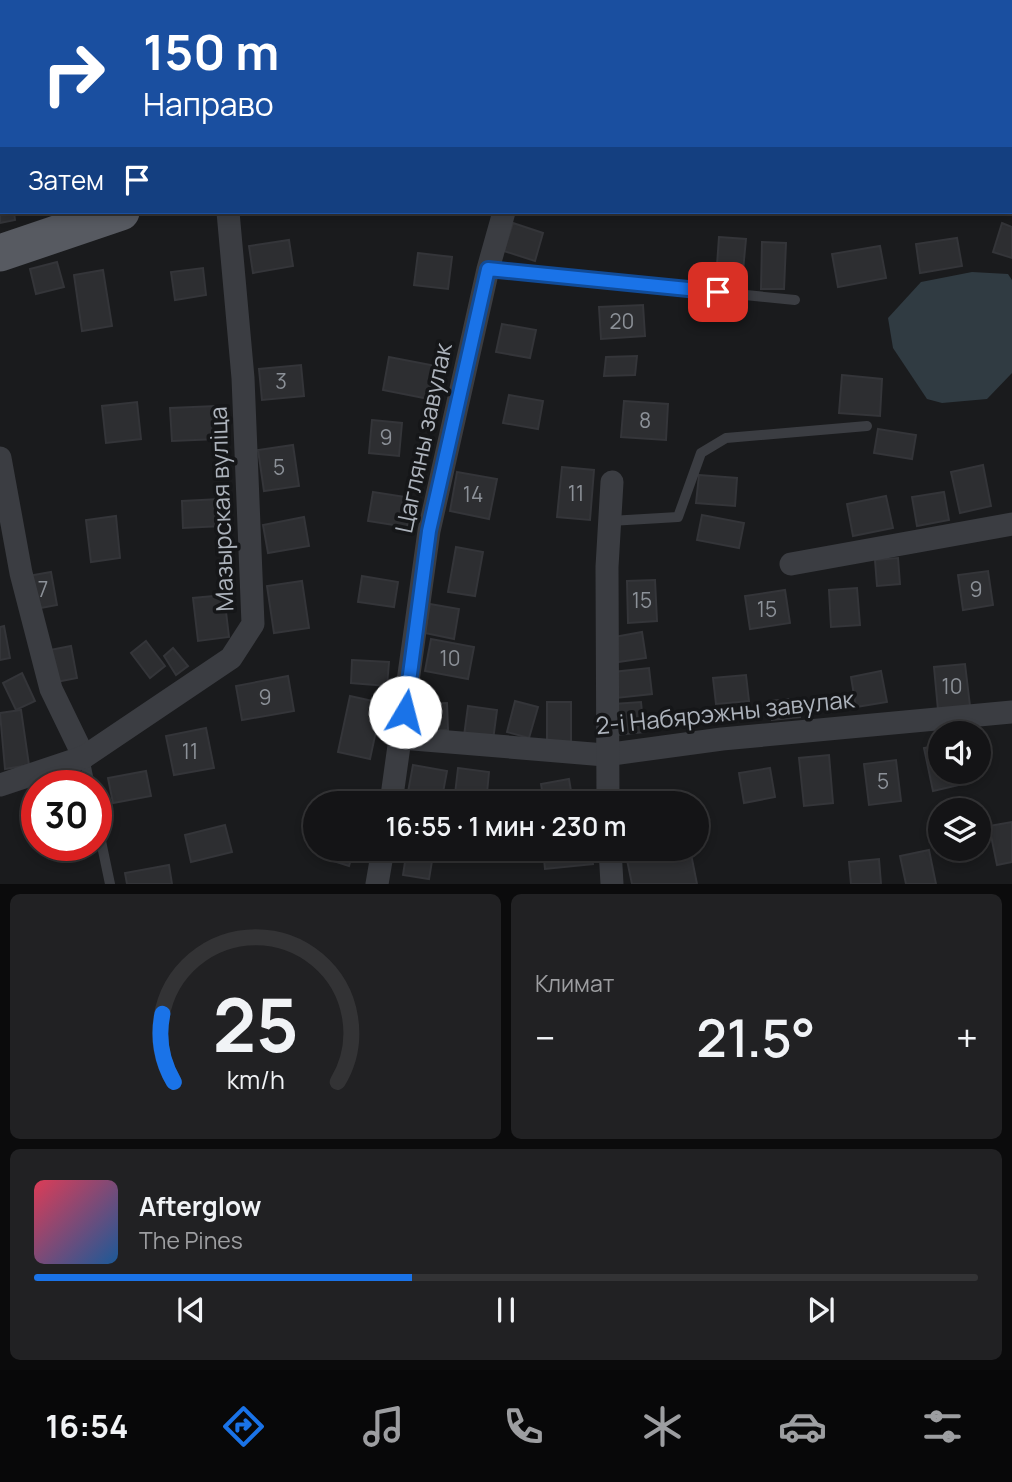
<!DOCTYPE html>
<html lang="ru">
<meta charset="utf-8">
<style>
body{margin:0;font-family:Manrope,sans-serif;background:#212123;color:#f1f3f6;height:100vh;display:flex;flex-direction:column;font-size:26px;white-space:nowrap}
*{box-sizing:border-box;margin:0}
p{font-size:23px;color:#9d9ea1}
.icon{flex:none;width:38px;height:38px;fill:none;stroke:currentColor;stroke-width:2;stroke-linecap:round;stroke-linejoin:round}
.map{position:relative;height:884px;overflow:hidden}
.sheet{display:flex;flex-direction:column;gap:10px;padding:10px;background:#0b0b0c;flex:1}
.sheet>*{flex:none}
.top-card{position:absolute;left:0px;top:0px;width:1013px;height:214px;box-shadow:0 4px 10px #0003,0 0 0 2px #333335;background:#1a4fa0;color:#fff;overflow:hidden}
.buttons{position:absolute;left:928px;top:721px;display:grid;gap:14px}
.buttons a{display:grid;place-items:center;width:63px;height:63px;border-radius:50%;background:#141416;box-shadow:0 4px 10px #0003,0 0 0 2px #333335;font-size:35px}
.speed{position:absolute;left:21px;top:770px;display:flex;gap:14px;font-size:35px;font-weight:700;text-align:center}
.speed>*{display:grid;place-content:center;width:91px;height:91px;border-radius:50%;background:#141416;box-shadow:0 4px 10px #0003,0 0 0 2px #333335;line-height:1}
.speed .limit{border:10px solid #d22;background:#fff;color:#111}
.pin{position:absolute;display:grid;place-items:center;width:60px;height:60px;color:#fff;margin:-30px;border-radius:14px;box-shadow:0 4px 10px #0006}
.me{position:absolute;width:77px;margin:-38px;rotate:8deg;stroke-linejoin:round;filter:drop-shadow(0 0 5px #0008)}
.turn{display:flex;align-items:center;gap:24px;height:147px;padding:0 28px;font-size:32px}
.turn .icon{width:91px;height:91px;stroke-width:2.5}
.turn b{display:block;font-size:49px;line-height:60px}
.then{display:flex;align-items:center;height:66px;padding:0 28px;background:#0003;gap:14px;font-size:26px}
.big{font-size:52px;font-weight:600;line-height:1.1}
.sheet .tile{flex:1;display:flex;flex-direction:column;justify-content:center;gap:10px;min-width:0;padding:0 24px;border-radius:10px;background:#212123}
.sheet .dial{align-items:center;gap:0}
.dial svg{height:182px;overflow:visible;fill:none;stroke:#333335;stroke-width:7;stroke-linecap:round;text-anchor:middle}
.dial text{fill:#f1f3f6;stroke:none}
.song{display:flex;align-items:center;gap:21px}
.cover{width:84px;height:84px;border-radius:10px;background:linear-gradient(135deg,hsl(350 70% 55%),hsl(210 70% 35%))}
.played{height:7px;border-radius:4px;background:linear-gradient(90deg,#1a73e8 40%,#333335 40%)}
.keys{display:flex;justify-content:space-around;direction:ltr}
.heat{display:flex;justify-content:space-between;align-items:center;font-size:38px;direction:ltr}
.sheet .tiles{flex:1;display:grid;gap:10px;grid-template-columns:1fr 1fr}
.tile:last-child{grid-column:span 2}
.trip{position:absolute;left:303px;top:791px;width:406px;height:70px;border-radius:35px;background:#141416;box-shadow:0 4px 10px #0003,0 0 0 2px #333335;font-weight:600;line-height:70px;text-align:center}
.dock{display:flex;height:112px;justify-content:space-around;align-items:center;background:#080809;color:#9d9ea1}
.dock .icon{width:49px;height:49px}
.dock .current{color:#1a73e8}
.dock b{font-size:32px;color:#f1f3f6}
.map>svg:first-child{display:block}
</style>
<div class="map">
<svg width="1012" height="884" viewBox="0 0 1012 884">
<rect width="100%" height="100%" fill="#1a1b1d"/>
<path fill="#303b42" d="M972 272 1008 274 1012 280V373L987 399 942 403 927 399 893 348 888 318 921 282Z"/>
<g fill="#2d2e31" stroke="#343539" stroke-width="2">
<path d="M0 180 2 212H14L15 220 0 223Z"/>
<path d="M513 223 543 233 535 261 504 251Z"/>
<path d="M1002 223 1012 227V258L993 252Z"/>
<path d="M719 237 746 239 742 281 716 279Z"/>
<path d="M957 238 962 266 920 273 916 244Z"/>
<path d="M289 240 293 266 253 273 249 246Z"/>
<path d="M762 242 786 243 784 289H761Z"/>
<path d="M880 246 886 278 838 287 832 254Z"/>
<path d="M418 253 452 257 448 289 414 285Z"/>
<path d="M57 262 64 287 36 294 30 269Z"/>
<path d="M203 268 206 295 175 300 171 272Z"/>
<path d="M103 270 112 326 82 331 74 275Z"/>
<path d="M643 305 645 336 601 339 599 307Z"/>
<path d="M502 324 536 330 530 358 496 352Z"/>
<path d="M637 356 635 375 604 376 606 357Z"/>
<path d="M389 357 436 366 429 399 383 390Z"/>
<path d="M301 365 304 396 262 400 259 369Z"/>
<path d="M842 375 882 379 880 416 839 413Z"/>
<path d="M509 395 543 401 538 429 503 423Z"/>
<path d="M624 401 668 404 666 440 621 437Z"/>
<path d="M137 402 141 439 106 443 102 406Z"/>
<path d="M216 406 218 439 172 441 170 408Z"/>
<path d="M372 420 402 423 399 456 369 453Z"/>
<path d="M878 429 916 435 912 459 874 453Z"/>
<path d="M293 445 299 486 264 491 258 450Z"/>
<path d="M983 465 991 506 960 513 951 472Z"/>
<path d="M562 467 594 470 590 520 557 517Z"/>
<path d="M457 472 497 479 489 519 450 511Z"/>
<path d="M699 475 737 478 735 506 696 503Z"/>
<path d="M373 492 412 498 407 527 368 521Z"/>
<path d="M944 492 949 520 917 526 912 497Z"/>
<path d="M886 496 893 528 853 536 847 504Z"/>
<path d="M220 499 222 526 183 528 182 501Z"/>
<path d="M702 515 744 523 739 548 697 540Z"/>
<path d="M116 516 120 558 91 562 86 520Z"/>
<path d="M304 517 309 546 268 553 263 525Z"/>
<path d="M456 547 483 552 475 596 448 592Z"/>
<path d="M898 558 900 584 877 586 875 560Z"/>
<path d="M988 571 993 605 963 610 958 575Z"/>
<path d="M51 572 57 605 35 609 28 576Z"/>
<path d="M362 576 398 582 394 607 358 602Z"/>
<path d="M655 580 657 621 628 623 627 581Z"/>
<path d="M302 581 309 628 274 633 267 586Z"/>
<path d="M857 588 860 625 831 627 829 590Z"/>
<path d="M785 590 790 623 750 629 745 596Z"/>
<path d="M224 595 229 637 198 641 193 598Z"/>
<path d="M430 604 459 609 454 639 425 633Z"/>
<path d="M4 626 10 658 0 660V627Z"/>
<path d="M642 632 646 658 618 662 614 637Z"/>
<path d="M431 639 474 647 468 679 425 671Z"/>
<path d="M146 641 165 666 150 678 131 653Z"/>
<path d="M71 646 77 678 56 682 50 650Z"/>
<path d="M173 648 188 666 176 675 164 656Z"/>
<path d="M352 660 389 662 387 686 351 683Z"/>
<path d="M965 664 970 706 938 710 934 667Z"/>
<path d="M649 668 652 694 616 698 613 672Z"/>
<path d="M881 671 887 702 856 707 851 677Z"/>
<path d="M22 673 35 701 16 710 3 683Z"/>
<path d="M746 675 749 701 716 704 713 678Z"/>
<path d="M288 676 294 711 242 720 236 686Z"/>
<path d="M350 696 382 703 370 759 338 752Z"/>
<path d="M798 698 800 717 772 720 770 701Z"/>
<path d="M515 701 538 707 529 738 507 732Z"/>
<rect x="547" y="702" width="24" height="44"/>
<path d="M641 702 644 732 617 735 614 704Z"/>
<path d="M447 703 448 730H417V704Z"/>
<path d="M468 706 497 710 493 740 464 736Z"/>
<path d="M21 710 29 765 5 769 0 713Z"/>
<path d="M206 728 214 768 174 775 166 736Z"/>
<path d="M940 745V772H961L963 784 933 791 924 748Z"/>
<path d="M829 755 833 803 804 806 799 758Z"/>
<path d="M896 760 901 801 869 805 864 764Z"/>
<path d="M413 765 447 771 441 803H406Z"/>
<path d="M458 768 489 772 486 803H454Z"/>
<path d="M770 768 775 797 744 803 739 773Z"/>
<path d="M146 771 151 796 113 803 108 778Z"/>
<path d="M569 779 573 803H544L541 784Z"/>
<path d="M37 802V834L27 835 23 804Z"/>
<path d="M1012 822V862L997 865 989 826Z"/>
<path d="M225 825 232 852 191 862 185 835Z"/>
<path d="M323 849H354L349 866 321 857Z"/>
<path d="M407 849H434L429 879 403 875Z"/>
<path d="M543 849H591L593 864 545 869Z"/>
<path d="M690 849 697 884H632L627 860Z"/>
<path d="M929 850 936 884H906L900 856Z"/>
<path d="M879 859 881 884H851L849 862Z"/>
<path d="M169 865 172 884H127L125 873Z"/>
</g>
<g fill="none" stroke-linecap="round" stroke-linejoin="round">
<g stroke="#3b3d42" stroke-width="10">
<path d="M488 269 795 300"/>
<path d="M610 521 678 517 701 453 726 438 867 426"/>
<path d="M84 757 90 786"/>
<path d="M96 817 110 884"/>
</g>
<g stroke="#3b3d42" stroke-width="23">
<path d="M327 0V2"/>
<path d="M621 2 622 0"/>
<path d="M0 458 21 573 51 689 84 757"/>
<path d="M791 564 1012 524"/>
<path d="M401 738 605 755 722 739 1012 712"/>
<path d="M0 785 84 757 231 658 253 624 243 378 228 212"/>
<path d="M391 803 429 531 488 269 504 212"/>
<path d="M608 803 607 567 612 482"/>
<path d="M610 849 612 884"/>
<path d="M377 884 383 849"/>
</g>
<path stroke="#575a61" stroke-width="37" d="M0 253 121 212"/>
</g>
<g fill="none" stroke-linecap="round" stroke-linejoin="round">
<g stroke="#114b97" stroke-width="18">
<path id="route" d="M405 712 429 531 488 269 718 292"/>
</g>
<use href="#route" stroke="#1a73e8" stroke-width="12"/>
</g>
<g text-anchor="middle" stroke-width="7" stroke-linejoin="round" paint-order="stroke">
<g font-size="21" fill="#8c9198">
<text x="622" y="329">20</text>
<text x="281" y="389">3</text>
<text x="645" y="428">8</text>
<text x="386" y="445">9</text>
<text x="279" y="475">5</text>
<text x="576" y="501">11</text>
<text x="473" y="502">14</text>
<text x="43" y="597">7</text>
<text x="976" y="597">9</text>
<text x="642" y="608">15</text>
<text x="767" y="617">15</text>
<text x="450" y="666">10</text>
<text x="952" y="694">10</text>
<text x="265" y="705">9</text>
<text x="190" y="759">11</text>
<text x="883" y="789">5</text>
</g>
<g font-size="24" fill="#adb3bc" stroke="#151618">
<text transform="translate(424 438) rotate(-78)" y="8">Цагляны завулак</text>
<text transform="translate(222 509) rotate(-92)" y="8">Мазырская вуліца</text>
<text transform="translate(725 713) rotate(-6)" y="8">2-і Набярэжны завулак</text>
</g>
</g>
</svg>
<div class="buttons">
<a><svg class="icon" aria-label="sound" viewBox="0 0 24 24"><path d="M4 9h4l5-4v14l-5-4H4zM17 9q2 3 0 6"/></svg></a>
<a><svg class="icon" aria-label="layers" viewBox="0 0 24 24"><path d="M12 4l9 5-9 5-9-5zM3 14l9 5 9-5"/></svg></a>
</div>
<div class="speed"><div class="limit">30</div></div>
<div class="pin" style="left:718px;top:292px;background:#d93025"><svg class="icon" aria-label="arrive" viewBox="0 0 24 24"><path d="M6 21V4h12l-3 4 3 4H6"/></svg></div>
<svg class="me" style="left:405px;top:712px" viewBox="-20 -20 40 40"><circle r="19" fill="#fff"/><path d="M0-13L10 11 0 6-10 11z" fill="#1a73e8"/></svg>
<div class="trip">16:55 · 1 мин · 230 m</div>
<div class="top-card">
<div class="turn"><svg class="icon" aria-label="right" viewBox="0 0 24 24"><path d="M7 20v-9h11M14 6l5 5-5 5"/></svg><div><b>150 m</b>Направо</div></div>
<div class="then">Затем<svg class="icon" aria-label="arrive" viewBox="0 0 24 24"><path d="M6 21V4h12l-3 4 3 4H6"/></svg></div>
</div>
</div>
<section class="sheet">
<div class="tiles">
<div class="tile dial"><svg viewBox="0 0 100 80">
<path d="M14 69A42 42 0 1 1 86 69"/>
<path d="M14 69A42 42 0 0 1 9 39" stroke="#1a73e8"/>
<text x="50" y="56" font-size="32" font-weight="700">25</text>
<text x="50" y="72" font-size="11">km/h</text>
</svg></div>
<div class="tile"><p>Климат</p>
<div class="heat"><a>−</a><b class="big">21.5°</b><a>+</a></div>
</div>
<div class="tile">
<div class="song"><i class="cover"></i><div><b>Afterglow</b><p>The Pines</p></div></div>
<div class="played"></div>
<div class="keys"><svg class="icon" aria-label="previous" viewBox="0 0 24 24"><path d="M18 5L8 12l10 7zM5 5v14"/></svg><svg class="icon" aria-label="pause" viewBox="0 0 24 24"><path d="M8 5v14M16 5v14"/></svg><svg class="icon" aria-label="next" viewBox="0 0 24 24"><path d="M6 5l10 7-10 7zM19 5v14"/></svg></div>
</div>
</div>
</section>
<nav class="dock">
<b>16:54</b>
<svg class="icon current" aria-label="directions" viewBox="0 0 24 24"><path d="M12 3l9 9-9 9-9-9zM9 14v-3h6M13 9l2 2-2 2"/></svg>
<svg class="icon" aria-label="music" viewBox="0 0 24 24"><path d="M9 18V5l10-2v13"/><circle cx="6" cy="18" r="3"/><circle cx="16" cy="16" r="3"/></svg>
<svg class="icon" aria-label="phone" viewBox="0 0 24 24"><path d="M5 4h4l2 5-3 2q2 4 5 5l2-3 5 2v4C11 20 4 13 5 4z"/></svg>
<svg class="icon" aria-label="climate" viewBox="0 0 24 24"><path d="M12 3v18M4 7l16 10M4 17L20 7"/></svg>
<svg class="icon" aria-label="car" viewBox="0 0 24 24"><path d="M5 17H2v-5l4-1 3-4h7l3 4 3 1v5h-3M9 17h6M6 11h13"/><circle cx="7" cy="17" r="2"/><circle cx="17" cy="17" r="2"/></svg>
<svg class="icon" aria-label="filters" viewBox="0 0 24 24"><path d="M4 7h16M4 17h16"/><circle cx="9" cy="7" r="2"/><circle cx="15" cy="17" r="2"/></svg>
</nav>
